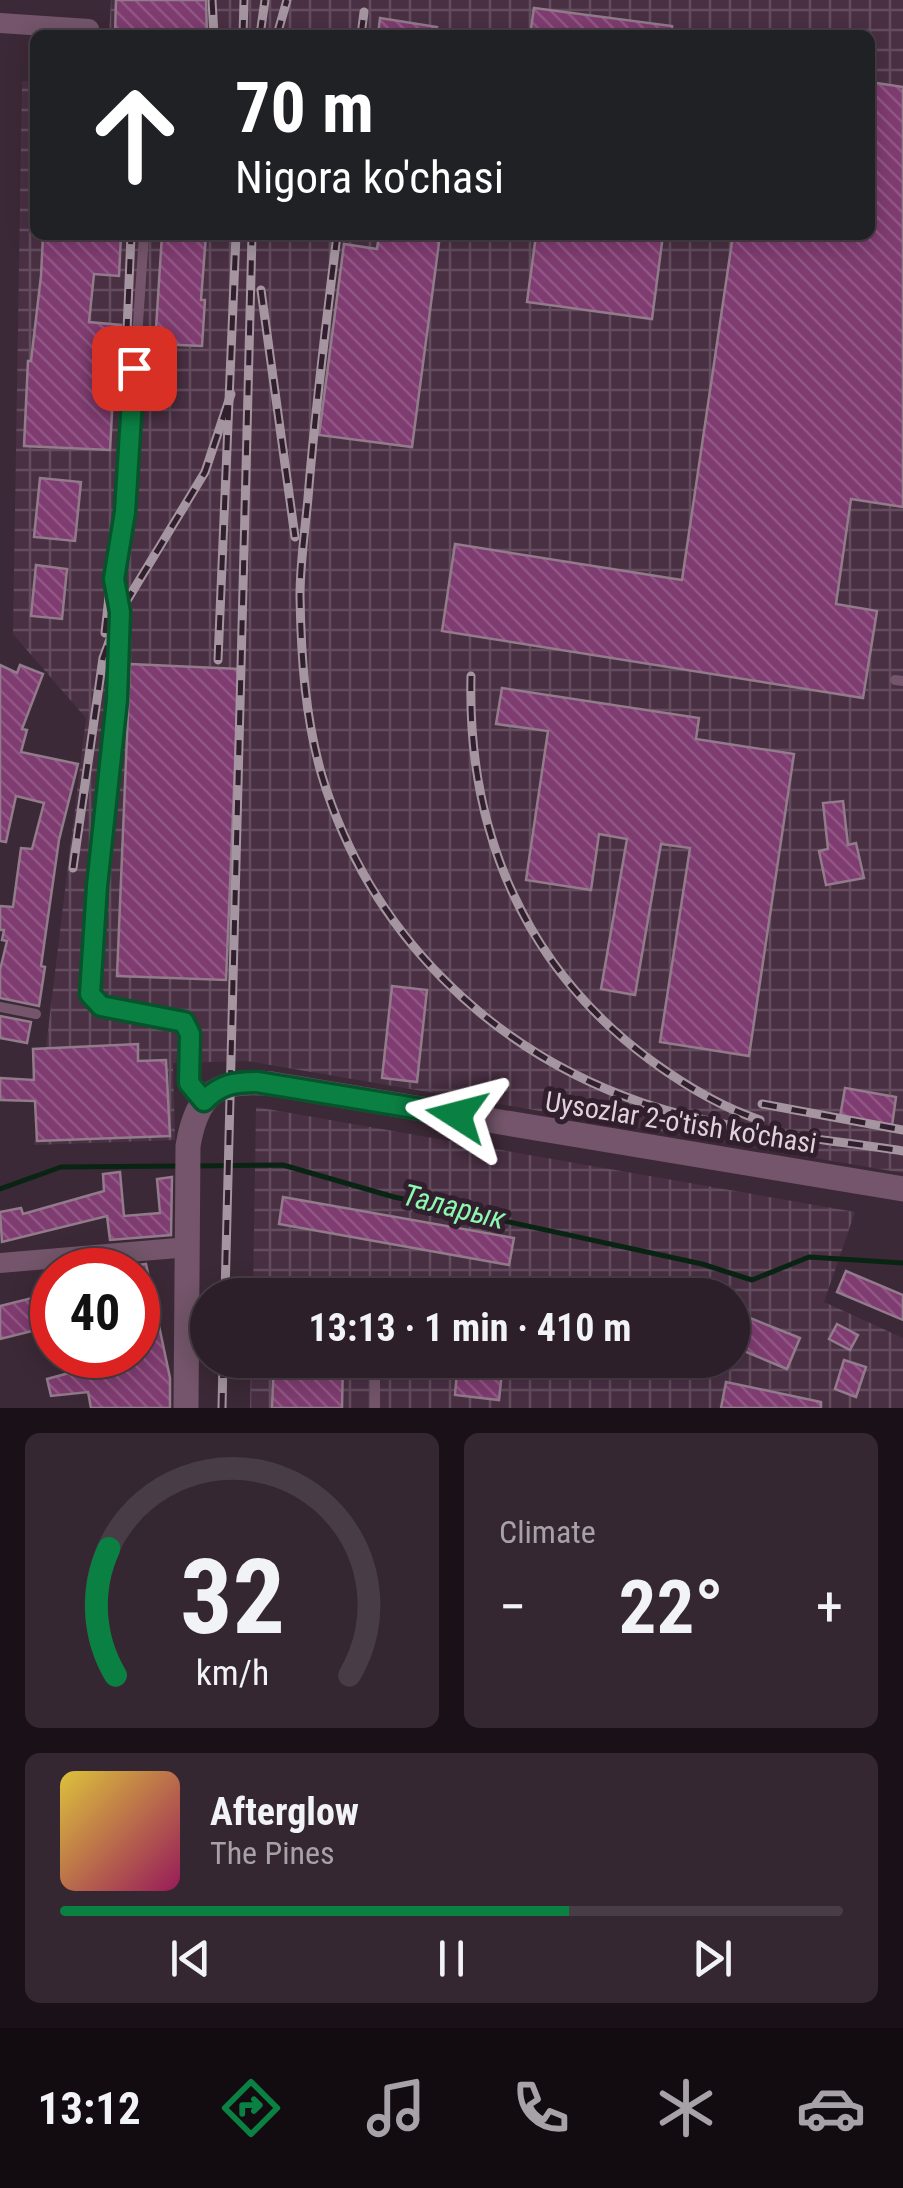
<!DOCTYPE html>
<meta charset="utf-8">
<style>
body{margin:0;font-family:"Roboto Condensed",sans-serif;background:#352731;color:#f1f3f6;height:100vh;display:flex;flex-direction:column;font-size:38px;white-space:nowrap}
*{box-sizing:border-box;margin:0}
p{font-size:32px;color:#a7a2a8}
.icon{flex:none;width:55px;height:55px;fill:none;stroke:currentColor;stroke-width:2;stroke-linecap:round;stroke-linejoin:round}
.map{position:relative;height:1408px;overflow:hidden}
.side{display:flex;flex-direction:column;gap:25px;padding:25px;background:#191117;flex:1}
.side>*{flex:none}
.banner{position:absolute;left:30px;top:30px;width:845px;height:210px;border-radius:15px;box-shadow:0 5px 25px #0003,0 0 0 2px #483d46;background:#202124;color:#fff;overflow:hidden}
.speed{position:absolute;left:30px;top:1248px;display:flex;gap:20px;font-size:50px;font-weight:700;text-align:center}
.speed>*{display:grid;place-content:center;width:130px;height:130px;border-radius:50%;background:#2d1f29;box-shadow:0 5px 25px #0003,0 0 0 2px #483d46;line-height:1}
.speed .limit{border:15px solid #d22;background:#fff;color:#111}
.pin{position:absolute;display:grid;place-items:center;width:85px;height:85px;color:#fff;margin:-42px;border-radius:20px;box-shadow:0 5px 15px #0006}
.me{position:absolute;width:110px;margin:-55px;rotate:279deg;stroke-linejoin:round;filter:drop-shadow(0 0 8px #0008)}
.turn{display:flex;align-items:center;gap:35px;height:210px;padding:0 40px;font-size:45px}
.turn .icon{width:130px;height:130px;stroke-width:2.5}
.turn b{display:block;font-size:70px;line-height:85px}
.big{font-size:75px;font-weight:700;line-height:1.1}
.side .tile{flex:1;display:flex;flex-direction:column;justify-content:center;gap:15px;min-width:0;padding:0 35px;border-radius:15px;background:#352731}
.side .dial{align-items:center;gap:0}
.dial svg{height:260px;overflow:visible;fill:none;stroke:#483d46;stroke-width:7;stroke-linecap:round;text-anchor:middle}
.dial text{fill:#f1f3f6;stroke:none}
.song{display:flex;align-items:center;gap:30px}
.cover{width:120px;height:120px;border-radius:15px;background:linear-gradient(135deg,hsl(50 70% 55%),hsl(330 70% 35%))}
.played{height:10px;border-radius:5px;background:linear-gradient(90deg,#0b8043 65%,#483d46 65%)}
.keys{display:flex;justify-content:space-around;direction:ltr}
.heat{display:flex;justify-content:space-between;align-items:center;font-size:55px;direction:ltr}
.side .tiles{flex:1;display:grid;gap:25px;grid-template-columns:1fr 1fr}
.tile:last-child{grid-column:span 2}
.trip{position:absolute;left:190px;top:1278px;width:560px;height:100px;border-radius:50px;background:#2d1f29;box-shadow:0 5px 25px #0003,0 0 0 2px #483d46;font-weight:700;line-height:100px;text-align:center}
.tab-bar{display:flex;height:160px;justify-content:space-around;align-items:center;background:#120c10;color:#a7a2a8}
.tab-bar .icon{width:70px;height:70px}
.tab-bar .on{color:#0b8043}
.tab-bar b{font-size:45px;color:#f1f3f6}
.map>svg:first-child{display:block}
</style>
<div class="map">
<svg width="903" height="1408" viewBox="0 0 903 1408">
<defs>
<pattern id="industrial-grid" width="8" height="8" patternUnits="userSpaceOnUse" patternTransform="scale(2.5)"><rect width="8" height="8" fill="#493043"/><path d="M0 4h8M4 0v8" fill="none" stroke="#634d5e"/></pattern>
<pattern id="building-back-hatch" width="6" height="6" patternUnits="userSpaceOnUse" patternTransform="scale(2.5)"><rect width="6" height="6" fill="#7f3c70"/><path d="M-1 5l2 2M0 0l6 6M5-1l2 2" fill="none" stroke="#915784"/></pattern>
</defs>
<rect width="100%" height="100%" fill="#3c2937"/>
<g fill="url(#industrial-grid)">
<path d="M111 0H903V1173L247 1061 173 1063 175 1140 34 1145 86 718 13 634 22 81H35V235H870V35H109Z"/>
<path d="M256 1107 855 1212 824 1302 903 1338V1408H250L251 1360H732V1295H253Z"/>
</g>
<g fill="none" stroke-linecap="round" stroke-linejoin="round">
<g stroke="#0a2414" stroke-width="5">
<path d="M194 1166 283 1165 394 1197 702 1264 752 1280 809 1257 903 1263"/>
<path d="M0 1189 61 1167 178 1166"/>
</g>
</g>
<g fill="url(#building-back-hatch)" stroke="#927b8b" stroke-width="2.5">
<path d="M116 0H206L207 35H115Z"/>
<path d="M534 8 672 26V35H530Z"/>
<path d="M380 18 437 27 436 35H378Z"/>
<path d="M870 82 903 87V507L851 499 836 604 877 611 863 698 442 631 455 544 682 580 733 235H870Z"/>
<path d="M43 235H121L119 276 94 274 89 322 121 325 118 357H115L110 450 24 446 28 361H31L41 276Z"/>
<path d="M162 235H206L201 300H205L202 346 155 344Z"/>
<path d="M379 235H440L412 447 319 435 344 244 377 249Z"/>
<path d="M536 235H663L652 319 527 302Z"/>
<path d="M40 478 81 482 75 541 34 537Z"/>
<path d="M36 565 67 569 62 619 31 616Z"/>
<path d="M130 664 239 669 226 980 117 976Z"/>
<path d="M0 665 17 673 20 665 43 674 22 729 27 730 21 752 78 764 59 840 41 966 45 967 39 1006 0 998V970L7 941 2 940 4 930H0V906L13 907 21 848 32 849 44 803 16 796 6 842 0 841Z"/>
<path d="M502 688 699 718 696 739 794 754 749 1056 660 1042 690 848 661 844 635 995 601 989 627 839 599 834 591 890 526 880 548 731 496 724Z"/>
<path d="M843 801 848 845 856 843 864 878 826 885 819 851 828 849 823 803Z"/>
<path d="M392 986 427 990 417 1082 382 1078Z"/>
<path d="M0 1016 31 1022 27 1043 0 1038Z"/>
<path d="M138 1044V1061L166 1060 170 1136 37 1141 35 1101 0 1100V1078L34 1080 33 1049Z"/>
<path d="M845 1088 896 1097 892 1126 840 1117Z"/>
<path d="M120 1172 124 1216 160 1213 157 1179 172 1177 171 1235 110 1240 107 1216 2 1242 0 1212 21 1208 23 1214 104 1191 103 1174Z"/>
<path d="M283 1197 514 1238 509 1265 279 1224Z"/>
<path d="M146 1264 170 1378V1408H91L88 1392 51 1396 47 1379 84 1369 82 1355H138V1265Z"/>
<path d="M846 1271 903 1295V1320L837 1292Z"/>
<path d="M52 1293V1326L0 1339V1306Z"/>
<path d="M745 1316 800 1338 787 1369 732 1346Z"/>
<path d="M837 1324 858 1335 850 1350 829 1339Z"/>
<path d="M274 1360H343L342 1408H272Z"/>
<path d="M458 1360 503 1363 499 1400 455 1395Z"/>
<path d="M844 1360 866 1367 856 1397 835 1389Z"/>
<path d="M726 1382 821 1402V1408H721Z"/>
</g>
<g fill="none" stroke-linecap="round" stroke-linejoin="round">
<g stroke="#74556b" stroke-width="10">
<path d="M144 235 125 512 114 579 120 612 117 700 97 886 90 994 101 1005 184 1022 190 1033 189 1083 203 1100"/>
<path d="M895 680 903 681"/>
<path d="M0 1007 36 1014"/>
<path d="M379 1295V1294"/>
<path d="M375 1408V1360"/>
</g>
<g stroke="#74556b" stroke-width="20">
<path d="M0 23 89 29"/>
<path d="M0 1263 189 1247"/>
</g>
<path stroke="#74556b" stroke-width="25" d="M186 1408 188 1146C197 1092 218 1078 272 1084L903 1189"/>
<g stroke="#a495a0" stroke-width="9">
<g id="rail">
<path d="M212 0 214 35"/>
<path d="M243 35 244 0"/>
<path d="M260 35 265 0"/>
<path d="M277 35 287 0"/>
<path d="M361 35 364 12"/>
<path d="M337 235C326 323 315 410 308 498 305 530 300 564 300 596 301 656 305 718 322 776 369 932 490 1051 643 1103 726 1131 817 1138 903 1151"/>
<path d="M261 290 295 537"/>
<path d="M105 633 120 497 131 235"/>
<path d="M218 660 236 235"/>
<path d="M471 676C467 832 525 969 653 1062 686 1086 721 1107 760 1120"/>
<path d="M73 868 103 658 120 612 205 472 231 394"/>
<path d="M762 1104 903 1130"/>
<path d="M225 1295 252 235"/>
<path d="M222 1408 223 1360"/>
</g>
</g>
<use href="#rail" stroke="#321f2d" stroke-width="5" stroke-dasharray="15" stroke-linecap="butt"/>
</g>
<g fill="none" stroke-linecap="round" stroke-linejoin="round">
<g stroke="#07532c" stroke-width="25">
<path id="route" d="M134 368 125 512 114 579 120 612 117 700 97 886 90 994 101 1006 184 1022 190 1034 189 1083 204 1101C220 1084 235 1082 257 1082L457 1115"/>
</g>
<use href="#route" stroke="#0b8043" stroke-width="18"/>
</g>
<g text-anchor="middle" stroke-width="10" stroke-linejoin="round" paint-order="stroke">
<g font-size="28" fill="#dfd2db" stroke="#321f2d">
<text transform="translate(681 1122) rotate(9)" y="10">Uysozlar 2-o'tish ko'chasi</text>
</g>
<g font-size="30" font-style="italic" fill="#8bf9b0" stroke="#321f2d">
<text transform="translate(454 1207) rotate(14)" y="10">Таларык</text>
</g>
</g>
</svg>
<div class="speed"><div class="limit">40</div></div>
<div class="pin" style="left:134px;top:368px;background:#d93025"><svg class="icon" aria-label="arrive" viewBox="0 0 24 24"><path d="M6 21V4h12l-3 4 3 4H6"/></svg></div>
<svg class="me" style="left:457px;top:1115px" viewBox="-20 -20 40 40"><path d="M0-17L14 15 0 8-14 15z" fill="#0b8043" stroke="#fff" stroke-width="4"/></svg>
<div class="trip">13:13 · 1 min · 410 m</div>
<div class="banner">
<div class="turn"><svg class="icon" aria-label="ahead" viewBox="0 0 24 24"><path d="M12 20V5M6 11l6-6 6 6"/></svg><div><b>70 m</b>Nigora ko'chasi</div></div>
</div>
</div>
<section class="side">
<div class="tiles">
<div class="tile dial"><svg viewBox="0 0 100 80">
<path d="M14 69A42 42 0 1 1 86 69"/>
<path d="M14 69A42 42 0 0 1 12 30" stroke="#0b8043"/>
<text x="50" y="56" font-size="32" font-weight="700">32</text>
<text x="50" y="72" font-size="11">km/h</text>
</svg></div>
<div class="tile"><p>Climate</p>
<div class="heat"><a>−</a><b class="big">22°</b><a>+</a></div>
</div>
<div class="tile">
<div class="song"><i class="cover"></i><div><b>Afterglow</b><p>The Pines</p></div></div>
<div class="played"></div>
<div class="keys"><svg class="icon" aria-label="previous" viewBox="0 0 24 24"><path d="M18 5L8 12l10 7zM5 5v14"/></svg><svg class="icon" aria-label="pause" viewBox="0 0 24 24"><path d="M8 5v14M16 5v14"/></svg><svg class="icon" aria-label="next" viewBox="0 0 24 24"><path d="M6 5l10 7-10 7zM19 5v14"/></svg></div>
</div>
</div>
</section>
<nav class="tab-bar">
<b>13:12</b>
<svg class="icon on" aria-label="directions" viewBox="0 0 24 24"><path d="M12 3l9 9-9 9-9-9zM9 14v-3h6M13 9l2 2-2 2"/></svg>
<svg class="icon" aria-label="music" viewBox="0 0 24 24"><path d="M9 18V5l10-2v13"/><circle cx="6" cy="18" r="3"/><circle cx="16" cy="16" r="3"/></svg>
<svg class="icon" aria-label="phone" viewBox="0 0 24 24"><path d="M5 4h4l2 5-3 2q2 4 5 5l2-3 5 2v4C11 20 4 13 5 4z"/></svg>
<svg class="icon" aria-label="climate" viewBox="0 0 24 24"><path d="M12 3v18M4 7l16 10M4 17L20 7"/></svg>
<svg class="icon" aria-label="car" viewBox="0 0 24 24"><path d="M5 17H2v-5l4-1 3-4h7l3 4 3 1v5h-3M9 17h6M6 11h13"/><circle cx="7" cy="17" r="2"/><circle cx="17" cy="17" r="2"/></svg>
</nav>
